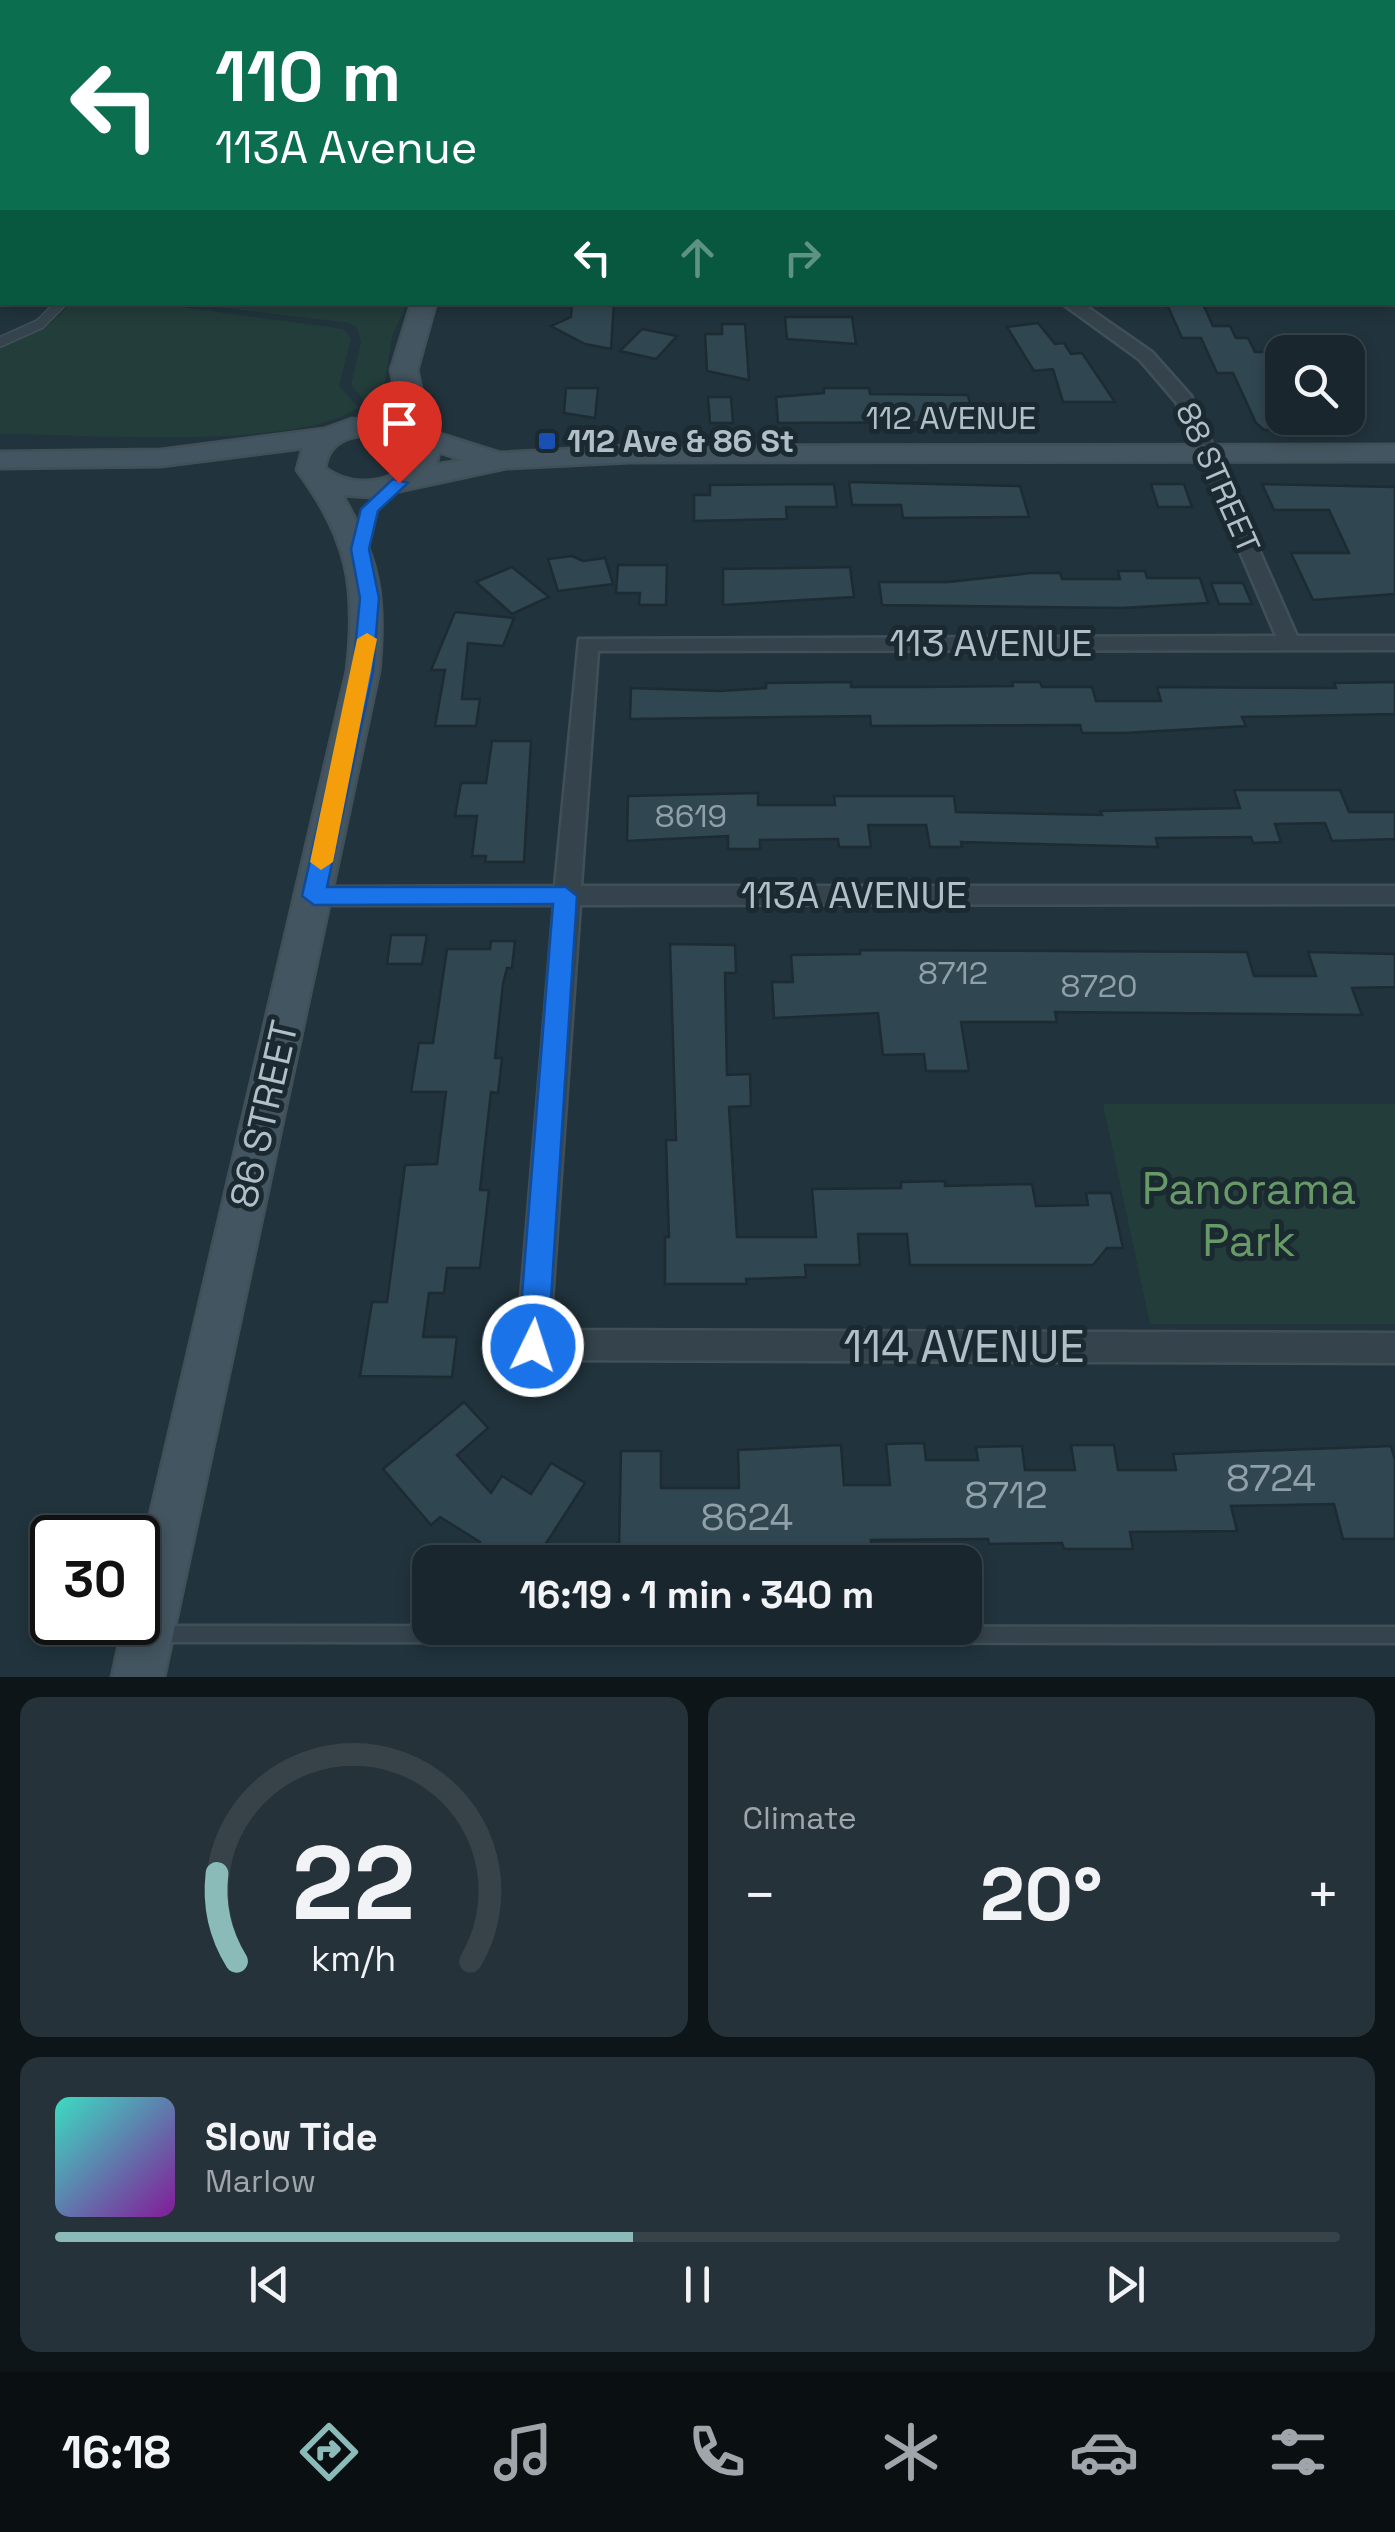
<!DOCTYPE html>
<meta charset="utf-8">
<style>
body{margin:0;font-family:"Space Grotesk",sans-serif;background:#263239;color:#f1f3f6;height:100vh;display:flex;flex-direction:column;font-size:38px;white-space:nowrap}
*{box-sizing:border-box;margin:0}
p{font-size:32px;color:#9fa5aa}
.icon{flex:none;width:55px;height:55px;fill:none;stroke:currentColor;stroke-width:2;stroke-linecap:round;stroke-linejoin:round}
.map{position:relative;height:1677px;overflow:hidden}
.details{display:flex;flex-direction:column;gap:20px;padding:20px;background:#0e1519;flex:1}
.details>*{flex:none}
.hud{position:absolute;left:0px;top:0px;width:1395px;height:305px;box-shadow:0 5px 15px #0003,0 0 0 2px #374349;background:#0b6e4f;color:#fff;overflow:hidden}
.tools{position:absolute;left:1265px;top:335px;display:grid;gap:20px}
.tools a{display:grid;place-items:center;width:100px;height:100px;border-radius:20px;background:#19262d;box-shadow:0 5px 15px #0003,0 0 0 2px #374349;font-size:50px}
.speed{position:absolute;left:30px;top:1515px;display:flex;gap:20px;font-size:50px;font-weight:700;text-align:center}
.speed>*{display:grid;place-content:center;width:130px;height:130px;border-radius:50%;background:#19262d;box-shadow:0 5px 15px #0003,0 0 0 2px #374349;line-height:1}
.speed .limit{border:5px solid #111;border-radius:15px;background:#fff;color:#111}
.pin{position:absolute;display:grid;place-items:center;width:85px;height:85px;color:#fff;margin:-102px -42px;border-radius:50% 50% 50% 0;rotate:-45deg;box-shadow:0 0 10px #0007}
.pin .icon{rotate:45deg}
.me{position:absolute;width:110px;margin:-55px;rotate:4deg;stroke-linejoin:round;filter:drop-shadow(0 0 8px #0008)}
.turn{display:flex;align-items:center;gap:35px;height:210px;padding:0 50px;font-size:45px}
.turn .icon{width:130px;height:130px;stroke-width:2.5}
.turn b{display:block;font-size:70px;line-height:85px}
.lanes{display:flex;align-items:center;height:95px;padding:0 50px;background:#0003;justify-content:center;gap:50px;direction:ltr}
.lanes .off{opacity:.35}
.big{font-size:75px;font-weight:800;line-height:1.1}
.details .widget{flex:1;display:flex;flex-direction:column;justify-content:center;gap:15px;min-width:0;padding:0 35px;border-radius:20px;background:#263239}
.details .dial{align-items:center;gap:0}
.dial svg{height:260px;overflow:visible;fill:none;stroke:#374349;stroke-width:7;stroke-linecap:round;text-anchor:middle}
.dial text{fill:#f1f3f6;stroke:none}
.song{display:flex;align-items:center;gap:30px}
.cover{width:120px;height:120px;border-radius:15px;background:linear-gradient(135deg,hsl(170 70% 55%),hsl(290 70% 35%))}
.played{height:10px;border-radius:5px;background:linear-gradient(90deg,#8bbbb9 45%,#374349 45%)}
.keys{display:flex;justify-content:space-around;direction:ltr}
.heat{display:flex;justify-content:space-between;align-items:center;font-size:55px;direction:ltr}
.details .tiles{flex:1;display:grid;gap:20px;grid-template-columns:1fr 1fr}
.widget:last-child{grid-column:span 2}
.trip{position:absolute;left:412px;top:1545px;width:570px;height:100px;border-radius:20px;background:#19262d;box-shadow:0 5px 15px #0003,0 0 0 2px #374349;font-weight:800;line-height:100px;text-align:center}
.tab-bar{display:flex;height:160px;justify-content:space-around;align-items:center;background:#0a0f12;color:#9fa5aa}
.tab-bar .icon{width:70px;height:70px}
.tab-bar .selected{color:#8bbbb9}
.tab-bar b{font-size:45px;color:#f1f3f6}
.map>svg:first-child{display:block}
</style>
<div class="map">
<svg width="1395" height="1677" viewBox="0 0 1395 1677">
<rect width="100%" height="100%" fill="#21333c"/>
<g fill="#233d3a">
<path d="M72 303H151L344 329 351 339 339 386 358 407C301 451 78 434 0 434V348L51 323Z"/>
<path d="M183 303 407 302V303L392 337 383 394 376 404 365 401 351 385 361 342 357 328 349 323Z"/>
<path d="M1103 1104H1395V1324H1150Z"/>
</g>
<g fill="#304651" stroke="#1d2b33" stroke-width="2.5">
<path d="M572 302H614L611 349 585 344 551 326 571 317Z"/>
<path d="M1166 302H1202L1213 326H1230L1236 338H1248L1255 352H1265L1282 387V430H1264L1256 423 1233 373H1217L1201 338H1182Z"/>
<path d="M785 317H852L856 344 787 339Z"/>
<path d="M1038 323 1055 344 1064 343 1071 354 1082 353 1115 402H1063L1053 369 1034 371 1007 327Z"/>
<path d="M722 324H745L749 380 707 371 705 334H722Z"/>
<path d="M642 329 677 336 656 359 620 351Z"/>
<path d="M566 388H598L595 418 564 413Z"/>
<path d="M824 388H869L870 394 968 395 974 422 778 423 776 397 824 393Z"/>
<path d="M708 397H731L733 423H710Z"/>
<path d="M849 482 1020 486 1029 517 903 518 901 505H852Z"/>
<path d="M834 484 837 507H786L787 519 694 521V495H710V485Z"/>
<path d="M1151 484H1184L1192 507H1158Z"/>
<path d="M1262 484 1395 487V594L1313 600 1291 553H1349L1329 510H1274Z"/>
<path d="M572 556 583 561 605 558 613 584 558 591 548 559Z"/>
<path d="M618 565H667L666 605H639L640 593H616Z"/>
<path d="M512 567 549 597 512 614 476 582Z"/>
<path d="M850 567 854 597 723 605V569Z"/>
<path d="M1118 571H1145L1147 578H1200L1208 603 1122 608 882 605 879 582H948L1031 573H1060L1062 579H1120Z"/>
<path d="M1211 583H1243L1252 604H1219Z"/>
<path d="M455 612 514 618 503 646 468 643 462 699H480L476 726H435L445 670H431Z"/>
<path d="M851 682V687H916L1013 686 1012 682H1040L1042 687H1092L1096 701H1161L1157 687 1336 688 1334 683 1395 682V714L1242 717 1246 726 1124 733H1082L1080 725 871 726 870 716 630 719 631 688 720 691 766 688V683Z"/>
<path d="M492 741H531L524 862H485L486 856H472L477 816H455L461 783H486Z"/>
<path d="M1234 790H1340L1349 812H1395V839L1332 841 1325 823 1275 824 1281 842 1253 843 1251 837 1156 838 1158 847 961 842 962 847H930L926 825H868L871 847H839L838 839 760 840V849H728V836L627 841 628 796 758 793V805H835L834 796H954L956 812 1102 815 1100 811 1240 808Z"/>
<path d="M391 935H427L422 964H387Z"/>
<path d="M491 941H515L512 968H507L503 984 495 1058H502L498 1093 491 1092 480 1190H489L480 1268H447L444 1293H429L423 1337H457L452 1377 360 1376 372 1302H387L405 1165 437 1164 446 1092H411L419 1043H433L447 949H490Z"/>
<path d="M670 944 735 945 736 973H725L727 1075 750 1074 751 1106 729 1107 737 1237H816L812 1189 901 1188V1182L945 1181V1186L1032 1184 1036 1206 1088 1205 1086 1193H1111L1123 1248H1107L1093 1265H910L907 1234H858L860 1265H805L806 1277 746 1279 747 1284H665V1237H669L666 1140H676Z"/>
<path d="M860 950 1247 952 1254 976H1316L1308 952 1395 954V987L1352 988 1362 1015 1055 1012 1057 1022H961L969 1071H926L924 1054 883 1055 878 1013 774 1018 772 982H793L791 955 860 954Z"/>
<path d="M464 1402 488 1428 457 1455 491 1493 502 1476 531 1494 551 1463 585 1483 534 1562H466L480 1542 440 1517 431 1525 383 1469Z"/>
<path d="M924 1443 926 1460H978L976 1447 1022 1446 1025 1470H1075L1071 1445H1114L1118 1470H1176L1173 1454 1391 1446 1395 1460V1539H1343L1334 1504 1231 1506 1237 1531 1130 1532 1133 1549H1064L1062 1543 989 1544 988 1539 871 1540 872 1550 619 1548 621 1451H661V1488H739L738 1450 841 1445 844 1485H890L886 1444Z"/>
</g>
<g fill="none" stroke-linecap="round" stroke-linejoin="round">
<g stroke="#415058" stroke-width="12">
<path id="lane-far1" d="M0 342 40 324 62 302"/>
</g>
<g stroke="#415058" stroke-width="21">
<path id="lane" d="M159 1634 1395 1635"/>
</g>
<g stroke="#415058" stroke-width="5">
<g id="street">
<path d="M1020 0H1032L1033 2H1021Z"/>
<path d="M1392 203 1395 204V215L1392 214Z"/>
<rect x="1392" y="288" width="3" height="10"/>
<path d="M1060 302H1080L1152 352 1191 396 1297 636H1395V650L598 651 581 886H1395V904L580 905 550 1330 1395 1333V1363L533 1360 521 1356 517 1345 554 905H314L305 903 301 896 305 889 314 887 555 886 579 639 1276 636 1176 402 1140 360Z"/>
</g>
</g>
<g stroke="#415058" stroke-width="5">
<g id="secondary">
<path d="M507 0H525V2H508Z"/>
<path d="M412 302H436L417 370 430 431 500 453 630 446 1395 445V461L630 462 506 468 371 497 342 495C380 560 386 597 379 671L164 1677H112L124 1622H138V1567L347 671C357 588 348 538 297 470L303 448 161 466 0 468V452L161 450 324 429 352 419 402 423 391 370ZM374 434 411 442 412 459C391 485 351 488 325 468 328 441 351 435 374 434ZM439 452 463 460 436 465Z"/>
</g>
</g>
<use href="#lane-far1" stroke="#35444c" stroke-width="9"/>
<use href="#lane" stroke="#35444c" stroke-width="16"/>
<use href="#street" fill="#35444c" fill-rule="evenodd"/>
<use href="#secondary" fill="#435560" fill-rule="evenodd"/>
</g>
<path fill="#1a73e8" stroke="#114b97" stroke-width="2.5" d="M393 479 408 483 378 511 369 549 379 598 373 671 327 887H566L577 896 548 1346 544 1355 533 1359 523 1355 518 1346 553 904 314 905 302 896 353 671 360 598 351 549 361 509Z"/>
<path fill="#f59e0b" d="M367 633 377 639 333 862 321 870 310 862 357 639Z"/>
<rect fill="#1a4fb4" stroke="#1b2931" stroke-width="4" x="537" y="431" width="20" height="20" rx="5"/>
<g text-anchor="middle" stroke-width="10" stroke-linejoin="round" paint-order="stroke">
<g font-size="32" fill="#b1bfc8" stroke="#1b2931">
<text x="951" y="429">112 AVENUE</text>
<text transform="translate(1218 478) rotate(66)" y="11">88 STREET</text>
</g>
<g font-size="32" font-weight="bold" fill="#b1bfc8" stroke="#1b2931" text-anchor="start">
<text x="567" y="452">112 Ave &amp; 86 St</text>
</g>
<g font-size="32" fill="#90a0a9">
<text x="691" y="827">8619</text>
<text x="953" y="984">8712</text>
<text x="1099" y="997">8720</text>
</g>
<g font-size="38" fill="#b1bfc8" stroke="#1b2931">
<text x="991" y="656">113 AVENUE</text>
<text x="854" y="908">113A AVENUE</text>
<text transform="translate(264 1114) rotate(-77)" y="13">86 STREET</text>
</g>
<g font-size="38" fill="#90a0a9">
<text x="1271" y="1491">8724</text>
<text x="1006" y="1508">8712</text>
<text x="747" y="1530">8624</text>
</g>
<g font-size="45" fill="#679a66" stroke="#1b2931">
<text x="1249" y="1204">Panorama<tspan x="1249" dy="52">Park</tspan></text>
</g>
<g font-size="45" fill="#b1bfc8" stroke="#1b2931">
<text x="964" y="1362">114 AVENUE</text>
</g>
</g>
</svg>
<div class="tools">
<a><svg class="icon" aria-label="search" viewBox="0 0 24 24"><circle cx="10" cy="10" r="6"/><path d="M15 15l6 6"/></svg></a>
</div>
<div class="speed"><div class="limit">30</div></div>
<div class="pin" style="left:399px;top:483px;background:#d93025"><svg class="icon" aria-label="arrive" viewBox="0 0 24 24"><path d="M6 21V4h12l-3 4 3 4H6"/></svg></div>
<svg class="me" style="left:533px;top:1346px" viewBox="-20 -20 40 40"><circle r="17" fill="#1a73e8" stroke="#fff" stroke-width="3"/><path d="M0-11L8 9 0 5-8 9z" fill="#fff"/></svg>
<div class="trip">16:19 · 1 min · 340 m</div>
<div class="hud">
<div class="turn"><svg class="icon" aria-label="left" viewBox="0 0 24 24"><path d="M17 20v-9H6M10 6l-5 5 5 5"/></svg><div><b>110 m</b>113A Avenue</div></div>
<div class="lanes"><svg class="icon" aria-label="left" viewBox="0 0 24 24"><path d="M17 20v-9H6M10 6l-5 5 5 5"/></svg><svg class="icon off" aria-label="ahead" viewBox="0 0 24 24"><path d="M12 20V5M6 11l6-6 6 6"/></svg><svg class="icon off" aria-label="right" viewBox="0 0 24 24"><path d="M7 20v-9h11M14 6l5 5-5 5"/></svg></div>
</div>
</div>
<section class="details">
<div class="tiles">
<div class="widget dial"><svg viewBox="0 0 100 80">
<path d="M14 69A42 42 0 1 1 86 69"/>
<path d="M14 69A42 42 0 0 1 8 42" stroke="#8bbbb9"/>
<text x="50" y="56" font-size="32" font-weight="700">22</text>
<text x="50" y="72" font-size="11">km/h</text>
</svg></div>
<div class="widget"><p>Climate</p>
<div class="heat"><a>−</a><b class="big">20°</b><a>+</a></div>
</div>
<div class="widget">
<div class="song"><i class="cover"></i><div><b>Slow Tide</b><p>Marlow</p></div></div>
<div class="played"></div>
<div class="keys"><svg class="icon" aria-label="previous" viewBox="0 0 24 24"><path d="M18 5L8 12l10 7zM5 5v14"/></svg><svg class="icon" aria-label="pause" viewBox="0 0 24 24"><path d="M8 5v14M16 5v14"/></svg><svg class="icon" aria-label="next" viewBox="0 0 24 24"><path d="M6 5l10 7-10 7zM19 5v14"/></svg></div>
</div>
</div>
</section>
<nav class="tab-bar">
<b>16:18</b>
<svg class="icon selected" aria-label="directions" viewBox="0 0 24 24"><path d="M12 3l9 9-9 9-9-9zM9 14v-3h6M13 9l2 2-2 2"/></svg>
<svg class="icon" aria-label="music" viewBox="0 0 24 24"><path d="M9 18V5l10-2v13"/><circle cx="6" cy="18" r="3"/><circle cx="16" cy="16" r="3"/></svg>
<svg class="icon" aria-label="phone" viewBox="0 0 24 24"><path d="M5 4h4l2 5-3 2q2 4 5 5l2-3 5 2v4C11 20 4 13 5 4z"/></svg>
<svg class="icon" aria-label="climate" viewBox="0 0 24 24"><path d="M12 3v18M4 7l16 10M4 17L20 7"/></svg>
<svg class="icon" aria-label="car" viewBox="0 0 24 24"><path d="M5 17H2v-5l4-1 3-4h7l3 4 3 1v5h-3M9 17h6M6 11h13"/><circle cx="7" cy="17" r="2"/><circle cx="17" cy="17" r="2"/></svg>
<svg class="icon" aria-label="filters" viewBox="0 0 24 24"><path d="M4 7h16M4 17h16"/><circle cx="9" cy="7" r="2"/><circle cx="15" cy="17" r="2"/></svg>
</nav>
